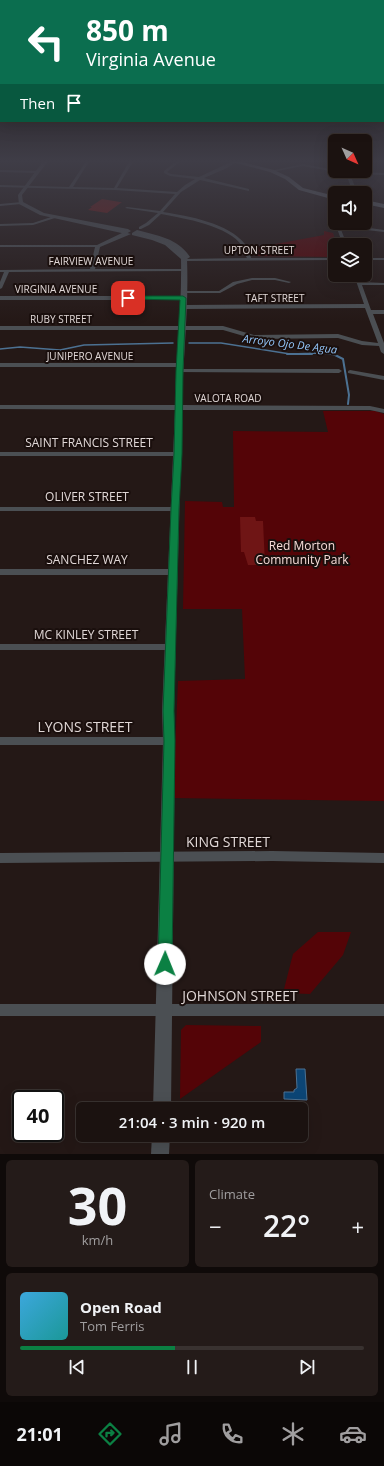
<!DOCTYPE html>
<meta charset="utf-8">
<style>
body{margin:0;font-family:"Open Sans",sans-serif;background:#241b19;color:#f1f3f6;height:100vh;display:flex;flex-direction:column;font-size:15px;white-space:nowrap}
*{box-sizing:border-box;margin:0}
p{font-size:13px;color:#a09e9f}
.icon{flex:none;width:22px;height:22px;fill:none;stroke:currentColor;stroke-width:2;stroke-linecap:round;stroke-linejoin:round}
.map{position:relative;height:1154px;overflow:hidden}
.side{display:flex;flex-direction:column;gap:6px;padding:6px;background:#0f0a09;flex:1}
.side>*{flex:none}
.banner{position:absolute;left:0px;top:0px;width:384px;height:122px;box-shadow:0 4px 16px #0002,0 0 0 1px #393230;background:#0b6e4f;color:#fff;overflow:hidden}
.needle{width:26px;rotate:135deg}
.controls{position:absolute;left:328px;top:134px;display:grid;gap:8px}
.controls a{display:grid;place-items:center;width:44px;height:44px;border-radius:6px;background:#1b1210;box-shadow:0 4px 16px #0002,0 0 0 1px #393230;font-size:20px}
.speed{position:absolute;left:12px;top:1090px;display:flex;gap:8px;font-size:20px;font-weight:700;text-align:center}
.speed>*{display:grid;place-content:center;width:52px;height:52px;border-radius:50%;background:#1b1210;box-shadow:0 4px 16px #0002,0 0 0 1px #393230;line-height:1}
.speed .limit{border:2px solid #111;border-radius:6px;background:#fff;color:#111}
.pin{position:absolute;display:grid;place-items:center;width:34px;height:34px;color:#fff;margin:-17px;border-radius:8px;box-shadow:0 2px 6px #0006}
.me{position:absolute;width:44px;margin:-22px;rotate:1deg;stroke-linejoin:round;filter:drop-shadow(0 0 3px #0008)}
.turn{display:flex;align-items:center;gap:14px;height:84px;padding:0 20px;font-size:18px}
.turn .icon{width:52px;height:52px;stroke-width:2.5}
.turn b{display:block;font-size:28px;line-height:34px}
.then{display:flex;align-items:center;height:38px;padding:0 20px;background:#0003;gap:8px;font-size:15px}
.big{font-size:30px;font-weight:600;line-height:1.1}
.side .card{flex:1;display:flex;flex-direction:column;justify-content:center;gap:6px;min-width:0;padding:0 14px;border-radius:6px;background:#241b19}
.side .dial{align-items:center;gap:0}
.dial b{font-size:52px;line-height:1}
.song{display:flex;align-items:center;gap:12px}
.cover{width:48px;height:48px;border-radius:6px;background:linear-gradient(135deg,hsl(200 70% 55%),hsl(180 70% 35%))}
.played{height:4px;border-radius:2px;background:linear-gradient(90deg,#0b8043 45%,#393230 45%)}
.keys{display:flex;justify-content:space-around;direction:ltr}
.heat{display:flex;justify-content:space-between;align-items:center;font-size:22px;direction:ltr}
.side .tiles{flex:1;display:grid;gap:6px;grid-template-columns:1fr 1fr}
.card:last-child{grid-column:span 2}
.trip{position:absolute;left:76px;top:1102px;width:232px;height:40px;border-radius:6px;background:#1b1210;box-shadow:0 4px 16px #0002,0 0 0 1px #393230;font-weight:600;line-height:40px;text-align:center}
.dock{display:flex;height:64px;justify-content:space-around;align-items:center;background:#0b0706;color:#a09e9f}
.dock .icon{width:28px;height:28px}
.dock .selected{color:#0b8043}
.dock b{font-size:18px;color:#f1f3f6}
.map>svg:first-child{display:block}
</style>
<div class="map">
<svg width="384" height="1154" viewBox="0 0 384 1154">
<rect width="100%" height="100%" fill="#241816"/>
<g fill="#540407">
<path d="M324 231 333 233 337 245H335V257L255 256 254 248 324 235Z"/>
<path d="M323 411H375L384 414V801L173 798 178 681 245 679 242 609H183L185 501 222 502 223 507H234L233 431 328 432Z"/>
<path d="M318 932H351L343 955 310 994 283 993 293 954Z"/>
<path d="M186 1025 261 1026V1042L180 1099 181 1030Z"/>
</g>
<path fill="#0c4575" stroke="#4c7192" d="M296 1069H305L307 1100 284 1099V1092H294V1090L297 1088Z"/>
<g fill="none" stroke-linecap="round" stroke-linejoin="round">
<g stroke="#4c7192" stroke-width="1.5">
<path d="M189 343H221L290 354 322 353 336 355"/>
<path d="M0 349 20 347 60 350 84 345 173 343"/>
</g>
<g stroke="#4c7192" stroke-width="2">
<path d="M287 354H312"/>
<path d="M333 354 343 359 349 395 348 404"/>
</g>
</g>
<g fill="#6f1515">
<path d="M102 199 120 202H122L107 213 88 210 92 207H90Z"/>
<path d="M240 517H255L256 521H263L265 565H248L244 552H241Z"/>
</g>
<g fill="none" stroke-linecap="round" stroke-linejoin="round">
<g fill="#4b4f53" fill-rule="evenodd">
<path d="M87 160H90L73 187 114 188 130 160H134L117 188 177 192 185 185 195 179 170 176 164 173V171L178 160H182L167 172 171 174 199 177 235 160H239L227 168 204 178 249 189V191L200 180 181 192 163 212C189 216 228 223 245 244 248 248 250 254 251 258H335V260L183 261 181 260V259L247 258C245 255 244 250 242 246 230 226 183 218 161 214L149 225 141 229H139V227L146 223 158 213 125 208 127 207 160 211 175 194 115 190 0 187V185L69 187Z"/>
<path d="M303 164 335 170V171L384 173V175L350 174 355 187 352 193H348L351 187 346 174 303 166 272 172 270 171Z"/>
<path d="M0 170 37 171 39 172 37 173 0 172Z"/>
<path d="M22 202 21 204 0 206V204Z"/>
<path d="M334 204H335V219C329 216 331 209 334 204Z"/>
<path d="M54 216 55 218 33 225 0 226V224L33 223Z"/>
<path d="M335 223 384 230V232L340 227 347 245H343Z"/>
<path d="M124 232 131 234 100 247 95 269H183L185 270 183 271 9 272 2 288 0 289V282L4 272H0V270L90 269 95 247H0V245H97Z"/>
<rect x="365" y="258" width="19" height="2"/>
<path d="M354 275H358L361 282 384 283V285H362L371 310H384V314H373L384 343V354L381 352 379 346 362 345 338 338 254 339 223 330H0V326H223L254 335 338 334 362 341 378 343 365 308 183 309 180 307 183 305 364 304Z"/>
<path d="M252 278H275L291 282 289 283 275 280H252L237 284 220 293H185L183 292 185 291H219L233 282Z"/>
<path d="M0 296H183L186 298 183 300H0Z"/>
<path d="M0 363H180L183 365 180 367H0Z"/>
<path d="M179 369H339L342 371 339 373 177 372 176 371Z"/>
<path d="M350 370 384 376V380L348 373V371Z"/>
<path d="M0 452H178L181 454 178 456H0Z"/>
<path d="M0 507H175L179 509 175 511H0Z"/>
<path d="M0 569H174L178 572 174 575H0Z"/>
<path d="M0 644H171L174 645 175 647 174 649 171 650H0Z"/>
<path d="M0 737H169L172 738 174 741 172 744 169 745H0Z"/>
<path d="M272 851 384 853V863L272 861 0 863V853Z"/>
<rect x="0" y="1004" width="384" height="12"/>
</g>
<g fill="#4b4f53" fill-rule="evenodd">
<path d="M44 160H49L22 195 23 202 44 213 128 229 131 231 126 234 40 215 19 204 18 195Z"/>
<path d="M137 230C158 236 178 238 190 257L187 259C189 308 183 356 182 405L370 406 384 409V413L370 410H182L174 711 175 741 171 1109H153L163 741 162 711 175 410 0 409V405H175C176 356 182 308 181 259L165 245 152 240 132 235V233Z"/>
<path d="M152 1135H170L169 1154H151Z"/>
</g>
<g fill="#656c73" fill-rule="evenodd">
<path d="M224 160H234L274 170 289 177 303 188 335 196V200L299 190 285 179 270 172Z"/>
<path d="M365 200 384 204V208L365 204Z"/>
</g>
</g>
<linearGradient id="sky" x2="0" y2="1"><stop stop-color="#140d0c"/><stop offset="0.5" stop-color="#3f3d47"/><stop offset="1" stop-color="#3f3d47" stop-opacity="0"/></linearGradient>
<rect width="384" height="322" fill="url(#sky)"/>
<path fill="#0b8043" stroke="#07532c" d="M128 296H183L186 298 183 371 182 454 179 509 174 711 175 741 172 964 170 969 165 971 160 969 158 964 164 741 163 711 171 509 174 454 176 371 180 300 126 299 125 298Z"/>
<g text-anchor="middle" stroke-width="4" stroke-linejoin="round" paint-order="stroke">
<g font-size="10" fill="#e0d7d6" stroke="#1a0f0d">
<text x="259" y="254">UPTON STREET</text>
<text x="91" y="265">FAIRVIEW AVENUE</text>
<text x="56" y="293">VIRGINIA AVENUE</text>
<text x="275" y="302">TAFT STREET</text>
<text x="61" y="323">RUBY STREET</text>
<text x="90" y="360">JUNIPERO AVENUE</text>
<text x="228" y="402">VALOTA ROAD</text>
</g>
<g font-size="11" font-style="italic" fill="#93c6fa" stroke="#1a0f0d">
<text transform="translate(290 344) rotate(7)" y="4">Arroyo Ojo De Agua</text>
</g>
<g font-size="12" fill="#e0d7d6" stroke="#1a0f0d">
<text x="89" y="447">SAINT FRANCIS STREET</text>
<text x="87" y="501">OLIVER STREET</text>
<text x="87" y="564">SANCHEZ WAY</text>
<text x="86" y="639">MC KINLEY STREET</text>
</g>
<g font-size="12" fill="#f8ddd9" stroke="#1a0f0d">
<text x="302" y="550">Red Morton<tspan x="302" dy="14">Community Park</tspan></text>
</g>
<g font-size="14" fill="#e0d7d6" stroke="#1a0f0d">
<text x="85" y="732">LYONS STREET</text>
<text x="228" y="847">KING STREET</text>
<text x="240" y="1001">JOHNSON STREET</text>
</g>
</g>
</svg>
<div class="controls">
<a><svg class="needle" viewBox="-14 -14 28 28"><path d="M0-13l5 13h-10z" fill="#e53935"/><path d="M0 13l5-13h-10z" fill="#a09e9f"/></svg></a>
<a><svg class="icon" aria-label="sound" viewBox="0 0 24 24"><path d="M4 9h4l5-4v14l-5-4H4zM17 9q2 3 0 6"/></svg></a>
<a><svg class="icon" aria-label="layers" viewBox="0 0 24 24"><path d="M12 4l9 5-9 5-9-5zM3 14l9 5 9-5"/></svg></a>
</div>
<div class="speed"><div class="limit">40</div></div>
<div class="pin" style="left:128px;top:298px;background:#d93025"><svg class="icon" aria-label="arrive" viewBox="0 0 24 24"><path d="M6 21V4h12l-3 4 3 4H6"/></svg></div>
<svg class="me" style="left:165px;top:964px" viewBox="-20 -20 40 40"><circle r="19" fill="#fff"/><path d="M0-13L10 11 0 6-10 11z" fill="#0b8043"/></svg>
<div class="trip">21:04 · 3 min · 920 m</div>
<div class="banner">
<div class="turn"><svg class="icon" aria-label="left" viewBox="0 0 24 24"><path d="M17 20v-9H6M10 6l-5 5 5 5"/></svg><div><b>850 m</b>Virginia Avenue</div></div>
<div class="then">Then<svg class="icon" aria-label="arrive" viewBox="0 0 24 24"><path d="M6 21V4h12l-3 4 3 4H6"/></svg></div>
</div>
</div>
<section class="side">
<div class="tiles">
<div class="card dial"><b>30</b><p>km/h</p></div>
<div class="card"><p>Climate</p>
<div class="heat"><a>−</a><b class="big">22°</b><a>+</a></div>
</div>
<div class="card">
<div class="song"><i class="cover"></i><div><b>Open Road</b><p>Tom Ferris</p></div></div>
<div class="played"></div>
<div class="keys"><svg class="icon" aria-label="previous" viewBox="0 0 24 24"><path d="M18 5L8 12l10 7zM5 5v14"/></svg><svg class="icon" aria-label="pause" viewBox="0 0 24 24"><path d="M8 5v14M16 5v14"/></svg><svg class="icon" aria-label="next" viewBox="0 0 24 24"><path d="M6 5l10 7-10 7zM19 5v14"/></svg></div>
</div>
</div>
</section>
<nav class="dock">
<b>21:01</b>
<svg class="icon selected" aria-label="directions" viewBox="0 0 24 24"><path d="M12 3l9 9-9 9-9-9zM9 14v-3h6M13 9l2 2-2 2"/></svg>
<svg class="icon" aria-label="music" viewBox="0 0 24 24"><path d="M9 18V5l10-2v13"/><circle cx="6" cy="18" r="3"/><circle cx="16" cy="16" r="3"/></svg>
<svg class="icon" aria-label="phone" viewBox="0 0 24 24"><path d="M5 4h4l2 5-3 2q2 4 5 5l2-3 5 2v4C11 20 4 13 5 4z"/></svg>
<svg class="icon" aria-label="climate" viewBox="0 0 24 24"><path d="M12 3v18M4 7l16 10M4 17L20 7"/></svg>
<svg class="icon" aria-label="car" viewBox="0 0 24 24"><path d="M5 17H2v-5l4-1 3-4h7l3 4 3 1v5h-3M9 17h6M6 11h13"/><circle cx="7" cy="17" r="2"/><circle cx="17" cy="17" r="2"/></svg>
</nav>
